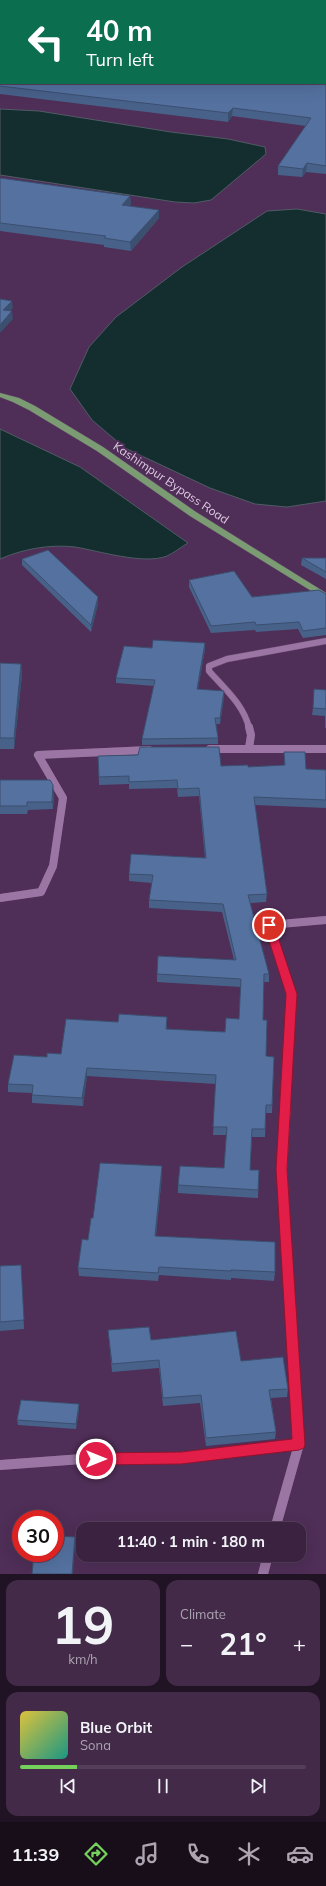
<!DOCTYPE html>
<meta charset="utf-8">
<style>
body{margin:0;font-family:Mulish,sans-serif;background:#422a48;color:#f1f3f6;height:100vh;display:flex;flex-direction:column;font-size:15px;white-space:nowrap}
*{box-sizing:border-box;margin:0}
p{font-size:13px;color:#aca4b1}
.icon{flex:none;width:22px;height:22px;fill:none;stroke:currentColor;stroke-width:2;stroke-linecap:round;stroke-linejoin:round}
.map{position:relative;height:1574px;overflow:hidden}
.drawer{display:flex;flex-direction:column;gap:6px;padding:6px;background:#201324;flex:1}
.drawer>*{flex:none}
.guide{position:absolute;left:0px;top:0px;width:326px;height:84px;box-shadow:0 4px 16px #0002,0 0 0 1px #543f5a;background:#0b6e4f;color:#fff;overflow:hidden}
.speed{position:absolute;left:12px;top:1510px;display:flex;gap:8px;font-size:20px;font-weight:700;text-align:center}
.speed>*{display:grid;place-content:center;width:52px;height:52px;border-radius:50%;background:#3b2241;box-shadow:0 4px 16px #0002,0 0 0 1px #543f5a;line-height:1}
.speed .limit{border:6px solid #d22;background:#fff;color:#111}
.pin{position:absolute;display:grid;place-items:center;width:34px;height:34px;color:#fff;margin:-17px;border:2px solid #fff;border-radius:50%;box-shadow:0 1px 4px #0007}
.me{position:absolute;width:44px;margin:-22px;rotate:90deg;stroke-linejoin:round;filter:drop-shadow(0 0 3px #0008)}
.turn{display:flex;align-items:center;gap:14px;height:84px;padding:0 20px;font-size:18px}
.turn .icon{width:52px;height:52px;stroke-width:2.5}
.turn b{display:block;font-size:28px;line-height:34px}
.big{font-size:30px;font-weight:700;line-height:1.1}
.drawer .widget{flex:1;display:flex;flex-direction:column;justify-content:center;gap:6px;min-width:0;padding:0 14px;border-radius:12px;background:#422a48}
.drawer .dial{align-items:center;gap:0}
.dial b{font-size:52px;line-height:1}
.song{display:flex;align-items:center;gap:12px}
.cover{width:48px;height:48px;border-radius:6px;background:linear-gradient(135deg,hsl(50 70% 55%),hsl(170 70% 35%))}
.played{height:4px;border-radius:2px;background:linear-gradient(90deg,#74d25c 20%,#543f5a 20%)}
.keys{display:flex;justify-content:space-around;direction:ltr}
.heat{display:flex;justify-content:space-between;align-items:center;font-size:22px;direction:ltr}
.drawer .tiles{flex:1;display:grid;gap:6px;grid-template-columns:1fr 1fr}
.widget:last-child{grid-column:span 2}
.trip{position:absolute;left:76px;top:1522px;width:230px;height:40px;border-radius:12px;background:#3b2241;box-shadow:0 4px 16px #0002,0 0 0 1px #543f5a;font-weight:700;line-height:40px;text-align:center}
.menu{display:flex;height:64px;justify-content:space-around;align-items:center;background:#180e1a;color:#aca4b1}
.menu .icon{width:28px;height:28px}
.menu .current{color:#74d25c}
.menu b{font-size:18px;color:#f1f3f6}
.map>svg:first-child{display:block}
</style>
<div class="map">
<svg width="326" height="1574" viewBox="0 0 326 1574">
<rect width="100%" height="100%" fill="#4f2e57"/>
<g fill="#142e2f" stroke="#505c65">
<path d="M0 109 39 111 171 132 228 139 265 147 266 154 211 200 194 203 175 202 0 175Z"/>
<path d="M297 209 326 214V501L287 507 255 504 210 488 125 448 92 420 70 389 89 347 116 317 182 267 267 211Z"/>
<path d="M0 429 80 467 188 543C181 547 174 553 167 556 144 565 99 551 75 547 50 544 23 549 0 559Z"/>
</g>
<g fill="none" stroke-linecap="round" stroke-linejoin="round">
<g stroke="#674a6e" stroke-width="7">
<path id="minor-far2" d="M249 728C244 705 224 688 209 671V666L227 659 326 641"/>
</g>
<g stroke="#674a6e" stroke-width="8">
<g id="minor-far1">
<path d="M249 748 251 735 249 727"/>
<path d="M210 749H326"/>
<path d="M0 898 41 892 53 866 63 798 38 755 149 750"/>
<path d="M286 1104 292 994 269 925 326 920"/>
</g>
</g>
<g stroke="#674a6e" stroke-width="10">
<g id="minor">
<path d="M0 1465 82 1459 181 1458 299 1444"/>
<path d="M275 1529 299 1444 282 1169 286 1103"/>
<path d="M263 1574 268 1555"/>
</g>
</g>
<g stroke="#674a6e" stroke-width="1">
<path id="major" d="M0 393 19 398 35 406 103 447 196 512 326 593V600L190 516 97 451 29 410 13 402 0 397Z"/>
</g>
<g stroke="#674a6e" stroke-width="1">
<rect id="highway" x="0" y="20" width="1" height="4"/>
</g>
<use href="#minor-far2" stroke="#9b76a4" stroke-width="6"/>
<use href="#minor-far1" stroke="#9b76a4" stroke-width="8"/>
<use href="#minor" stroke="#9b76a4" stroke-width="10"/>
<use href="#major" fill="#7b9b73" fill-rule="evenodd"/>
<use href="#highway" fill="#66b353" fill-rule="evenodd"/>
</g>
<g fill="#486189">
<path d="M0 0H32V1H1Z"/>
<path d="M0 42 1 83 326 68V174L306 172 302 177 278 175V166L306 126 232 116 228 122 0 94Z"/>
<path d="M0 178 130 196 131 204 129 206 159 218 131 251 104 247V245L0 231Z"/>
<path d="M302 558H326V579L301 565Z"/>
<path d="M22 559 98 597V604L91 632 22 565Z"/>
<path d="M189 580 252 597 326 594V635L303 638 298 629 256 632 255 630 211 633 189 587Z"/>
<path d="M205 643V649L198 689 224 691V697L220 724H216L218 738V744L142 745V739L154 686 116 683V678L152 648Z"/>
<path d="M0 663 21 664 22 675 14 749H0Z"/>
<path d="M326 690V728H325V716L312 715 313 708Z"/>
<path d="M284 752 306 769 326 770V808L255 805 267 894 266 902 250 903 269 974V982H264L263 1020 266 1056 274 1057 272 1113H266L265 1137H252L250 1170H259L258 1198 178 1193V1185L224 1168 226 1135H213L216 1084 87 1076 83 1106 32 1103V1093L8 1092V1084L47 1057 61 1054 167 1025V1029L225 1032 239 1019 241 987 157 982V974L234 960 222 912 149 908V900L152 883 129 881V874L205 858 199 796 178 797 177 788 129 789V784L99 785 98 756 221 766 248 767 284 766Z"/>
<path d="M0 780 54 793 53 809 28 810 27 814H0Z"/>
<path d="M162 1175 156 1236 275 1272 274 1281 231 1278V1280L159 1275 158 1281 79 1276 78 1268 88 1240 93 1218Z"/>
<path d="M21 1265 24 1329 0 1331V1266Z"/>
<path d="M108 1330 151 1340 241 1361 288 1389 287 1397 271 1398 276 1432 275 1439 206 1446 200 1403 163 1406 159 1368 112 1372Z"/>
<path d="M79 1404V1409L76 1429 18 1425 17 1420Z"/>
</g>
<g fill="#3b4f6f">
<path d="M1 2V10L0 11V3Z"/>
<rect x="325" y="40" width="1" height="7"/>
<path d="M233 108 232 116 228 122V113Z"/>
<path d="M307 163 306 172 302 177 303 169Z"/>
<path d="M130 196 131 204 122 213V205Z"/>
<path d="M159 210V218L131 251 130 242Z"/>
<path d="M12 301 13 308 4 317 3 310Z"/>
<path d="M12 311 13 319 0 333V325Z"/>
<path d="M98 597V604L91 632V625Z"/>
<path d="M205 643V649L197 695V689Z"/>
<path d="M21 664 22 675 14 749V738Z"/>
<path d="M224 691V697L220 724V718Z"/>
<path d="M53 785 54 793 53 809 52 802Z"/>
<path d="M87 1068V1076L83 1106 82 1098Z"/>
<path d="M162 1166V1175L155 1244V1236Z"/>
<path d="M79 1404V1409L76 1429V1424Z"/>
<path d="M75 1537V1545L73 1574H72Z"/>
</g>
<g fill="#54719f" stroke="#3b4f6f">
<path d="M0 0H4L3 1H1V2L0 3Z"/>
<path d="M93 0H162L164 1H93Z"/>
<path d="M325 21 326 22V40H325Z"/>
<path d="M1 41V83H325V68H326V166L307 163 303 169 278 166 311 118 233 108 228 113 0 86V42Z"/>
<path d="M0 178 130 196 122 205 159 210 130 242 104 238 106 236 0 223Z"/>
<path d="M0 299 12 301 3 310 12 311 0 325Z"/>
<path d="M48 550 98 597 91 625 22 559Z"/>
<path d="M302 558H326V572Z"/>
<path d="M234 571 252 597 319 590 326 594V628L303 631 299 622 256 625 255 622 211 626 189 580Z"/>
<path d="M153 640 205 643 197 689 224 691 220 718H215L218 738 142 739 155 680 116 678 124 646 152 648Z"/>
<path d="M0 663 21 664 14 738H0Z"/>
<path d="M314 689 326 690V709L313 708Z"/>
<path d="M140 747H219L221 766 248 765V767L285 765 284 752H305L306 769 326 770V800L254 797 267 894 248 895 269 974H264L263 1020H267L266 1056 274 1057 272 1105H266L265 1129H252L250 1170H259L258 1190 178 1185 180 1166 224 1168 227 1127H213L216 1075 87 1068 82 1098 32 1095 33 1085 8 1084 14 1055 47 1057V1053L61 1054 66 1019 118 1022 119 1014 167 1017 166 1029 225 1032 226 1018 239 1019 241 979 157 974 158 956 236 960 223 904 149 900 153 875 129 874 131 854 206 858 199 788 178 789 177 780 129 782V776L99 777 98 756 138 755Z"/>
<path d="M0 780H50L53 785 52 802H27V806H0Z"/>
<path d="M100 1163 162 1166 155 1236 275 1242V1272L231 1270V1271L159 1267 158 1273 78 1268 82 1239 88 1240 91 1218H93Z"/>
<path d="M21 1265 24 1320 0 1322V1266Z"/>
<path d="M149 1327 151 1340 236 1331 241 1361 283 1357 288 1389 269 1390 276 1432 206 1438 201 1395 163 1398 159 1360 112 1364 108 1330Z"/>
<path d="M21 1400 79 1404 76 1424 17 1420Z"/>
<path d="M55 1536 75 1537 72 1574H32L34 1553H55Z"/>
</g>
<path fill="#e11d48" stroke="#92132f" d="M269 922 274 925 297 994 287 1169 305 1444 304 1448 299 1450 181 1464 96 1465 92 1463 90 1459 92 1455 96 1453 181 1452 292 1439 276 1169 286 994 264 925Z"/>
<g text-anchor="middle" stroke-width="4" stroke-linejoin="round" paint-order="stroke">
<g font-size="12" fill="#ddc9e2" stroke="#4f2e57">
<text transform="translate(171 483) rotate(34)" y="4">Kashimpur Bypass Road</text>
</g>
</g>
</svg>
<div class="speed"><div class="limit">30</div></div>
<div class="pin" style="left:269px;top:925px;background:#d93025"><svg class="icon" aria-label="arrive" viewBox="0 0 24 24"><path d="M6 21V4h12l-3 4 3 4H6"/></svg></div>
<svg class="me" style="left:96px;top:1459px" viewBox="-20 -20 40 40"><circle r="17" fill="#e11d48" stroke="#fff" stroke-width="3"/><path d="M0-11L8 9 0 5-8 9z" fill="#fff"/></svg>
<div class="trip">11:40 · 1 min · 180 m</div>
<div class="guide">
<div class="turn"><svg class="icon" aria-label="left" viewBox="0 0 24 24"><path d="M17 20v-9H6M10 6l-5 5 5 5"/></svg><div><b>40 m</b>Turn left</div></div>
</div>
</div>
<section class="drawer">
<div class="tiles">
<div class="widget dial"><b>19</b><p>km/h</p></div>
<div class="widget"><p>Climate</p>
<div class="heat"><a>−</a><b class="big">21°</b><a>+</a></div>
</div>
<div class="widget">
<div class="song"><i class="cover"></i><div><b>Blue Orbit</b><p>Sona</p></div></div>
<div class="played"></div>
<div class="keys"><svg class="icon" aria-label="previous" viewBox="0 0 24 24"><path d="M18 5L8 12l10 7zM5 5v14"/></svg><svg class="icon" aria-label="pause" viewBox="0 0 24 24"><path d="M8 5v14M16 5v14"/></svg><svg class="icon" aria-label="next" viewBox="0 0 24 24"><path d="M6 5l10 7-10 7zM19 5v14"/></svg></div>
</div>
</div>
</section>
<nav class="menu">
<b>11:39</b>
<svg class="icon current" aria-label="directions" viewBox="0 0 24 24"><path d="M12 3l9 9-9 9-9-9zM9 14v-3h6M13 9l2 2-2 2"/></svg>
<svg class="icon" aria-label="music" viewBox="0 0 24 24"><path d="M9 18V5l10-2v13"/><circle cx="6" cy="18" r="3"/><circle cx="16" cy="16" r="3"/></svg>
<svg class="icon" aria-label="phone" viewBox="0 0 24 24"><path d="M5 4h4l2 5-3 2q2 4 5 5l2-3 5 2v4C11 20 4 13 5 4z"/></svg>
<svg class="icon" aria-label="climate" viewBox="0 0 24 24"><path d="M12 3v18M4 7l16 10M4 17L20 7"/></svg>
<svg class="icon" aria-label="car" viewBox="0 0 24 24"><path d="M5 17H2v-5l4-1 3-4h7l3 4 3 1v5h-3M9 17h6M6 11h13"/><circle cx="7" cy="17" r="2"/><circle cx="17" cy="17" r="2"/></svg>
</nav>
